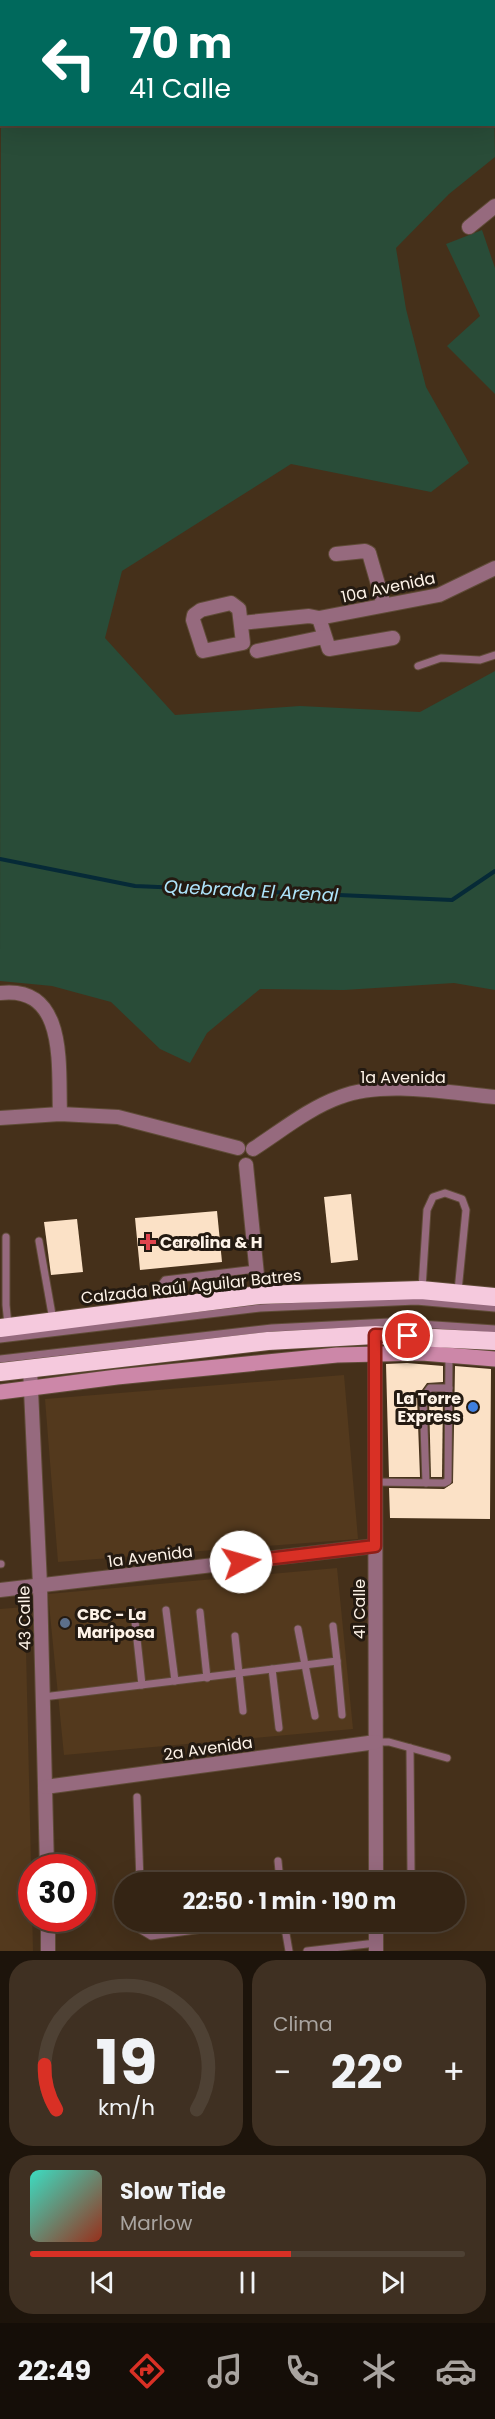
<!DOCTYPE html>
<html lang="es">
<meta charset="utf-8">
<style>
body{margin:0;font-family:Poppins,sans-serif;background:#3f3022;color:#f1f3f6;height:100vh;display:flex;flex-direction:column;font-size:22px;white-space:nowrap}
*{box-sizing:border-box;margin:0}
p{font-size:20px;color:#a9a4a0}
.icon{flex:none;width:33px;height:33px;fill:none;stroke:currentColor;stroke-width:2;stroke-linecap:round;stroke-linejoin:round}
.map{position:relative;height:1951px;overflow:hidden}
.panel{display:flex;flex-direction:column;gap:9px;padding:9px;background:#1d140b;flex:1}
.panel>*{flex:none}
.hud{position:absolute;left:0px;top:0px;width:495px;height:126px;box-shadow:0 6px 24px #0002,0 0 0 2px #4e4134;background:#00695c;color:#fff;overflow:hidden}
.speed{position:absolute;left:18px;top:1854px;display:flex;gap:12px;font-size:30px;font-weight:700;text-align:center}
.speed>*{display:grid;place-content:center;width:78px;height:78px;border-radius:50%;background:#342414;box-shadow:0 6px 24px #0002,0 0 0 2px #4e4134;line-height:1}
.speed .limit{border:9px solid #d22;background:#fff;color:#111}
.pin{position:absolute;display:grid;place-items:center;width:51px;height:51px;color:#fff;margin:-26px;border:3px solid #fff;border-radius:50%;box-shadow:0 2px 6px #0007}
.me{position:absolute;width:66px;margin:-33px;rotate:83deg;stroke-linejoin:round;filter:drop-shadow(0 0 4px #0008)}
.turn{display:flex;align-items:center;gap:21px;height:126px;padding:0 30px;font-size:27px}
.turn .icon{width:78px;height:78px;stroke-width:2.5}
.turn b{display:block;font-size:42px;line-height:51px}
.big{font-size:45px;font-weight:700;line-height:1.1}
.panel .card{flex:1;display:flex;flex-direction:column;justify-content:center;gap:9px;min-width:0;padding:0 21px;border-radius:24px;background:#3f3022}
.panel .dial{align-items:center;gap:0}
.dial svg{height:156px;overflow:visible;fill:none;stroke:#4e4134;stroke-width:7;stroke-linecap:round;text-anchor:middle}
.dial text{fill:#f1f3f6;stroke:none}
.song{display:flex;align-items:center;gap:18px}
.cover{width:72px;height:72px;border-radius:9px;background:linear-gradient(135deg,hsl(170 70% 55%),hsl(10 70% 35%))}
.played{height:6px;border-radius:3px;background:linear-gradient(90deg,#d93025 60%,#4e4134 60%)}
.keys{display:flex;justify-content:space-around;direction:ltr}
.heat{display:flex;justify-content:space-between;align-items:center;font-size:33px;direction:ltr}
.panel .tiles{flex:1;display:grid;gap:9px;grid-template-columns:1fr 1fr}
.card:last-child{grid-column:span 2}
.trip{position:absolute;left:114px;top:1872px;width:351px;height:60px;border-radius:30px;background:#342414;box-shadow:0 6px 24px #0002,0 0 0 2px #4e4134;font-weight:700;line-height:60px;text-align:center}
.tab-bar{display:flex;height:96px;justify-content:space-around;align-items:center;background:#150e08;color:#a9a4a0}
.tab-bar .icon{width:42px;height:42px}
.tab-bar .active{color:#d93025}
.tab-bar b{font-size:27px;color:#f1f3f6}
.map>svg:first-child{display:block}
</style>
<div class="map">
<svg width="495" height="1951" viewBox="0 0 495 1951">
<rect width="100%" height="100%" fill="#45301a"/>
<g fill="#53391d">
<path d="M344 1375 358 1539 58 1562 45 1399Z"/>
<path d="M337 1568 353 1729 64 1755 48 1594Z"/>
<path d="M25 1607 33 1951H0V1609Z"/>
</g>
<g fill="#294c38">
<path d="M118 0H228L239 1H112Z"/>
<path d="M1 29 2 124H494V97L495 157 449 194 396 248 406 309 426 387 469 463 431 492 291 464 122 571 105 638 175 715 300 706 420 712 495 671V990L454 983 344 990 260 989 207 1033 190 1063 160 1049 111 1002 52 986 0 981Z"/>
<path d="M482 230 495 268V394L447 346 480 316 446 244Z"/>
</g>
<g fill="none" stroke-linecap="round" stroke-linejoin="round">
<path stroke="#062a37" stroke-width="4" d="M0 859 135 886 452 900 495 871"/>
</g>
<g fill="#fbe1c6">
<path d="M351 1194 358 1260 331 1263 324 1197Z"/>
<path d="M217 1211 222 1262 140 1270 135 1218Z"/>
<path d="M77 1219 83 1272 51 1275 44 1222Z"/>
<path d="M407 1363 443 1366V1382L427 1383 417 1397 420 1477H389L386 1364Z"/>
<path d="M455 1366 491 1369 490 1519 390 1518 389 1488 444 1489 453 1483Z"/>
<path d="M433 1394H443L442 1477H431L429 1400Z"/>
</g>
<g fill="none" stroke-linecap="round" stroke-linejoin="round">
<g stroke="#5f4b37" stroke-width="9">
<g id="lane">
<path d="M418 666 441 658 480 660 495 655"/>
<path d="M6 1237V1305L8 1325"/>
<path d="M39 1241 53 1320"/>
<path d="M422 1288 427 1210 433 1197 445 1193 462 1199 466 1210 458 1291"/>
<path d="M157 1306V1291L165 1280 256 1269"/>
<path d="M0 1339 260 1308 416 1301 495 1308"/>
<path d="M0 1359 272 1328 390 1322 495 1329"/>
<path d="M375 1482 444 1483 448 1481 449 1356"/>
<path d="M426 1483 423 1398 430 1388H449"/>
<path d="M0 1564H1"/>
<path d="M166 1610 175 1681"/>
<path d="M134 1612 142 1685"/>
<path d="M200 1612 207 1678"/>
<path d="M298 1629 315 1716"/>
<path d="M235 1636 243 1711"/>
<path d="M337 1661 342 1715"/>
<path d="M272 1669 279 1728"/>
<path d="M43 1697 337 1661 333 1626"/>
<path d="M376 1742H389L447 1758"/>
<path d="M410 1748 411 1870"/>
<path d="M137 1797 140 1882"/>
<path d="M278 1861 280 1882"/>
<path d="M141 1922V1930L151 1936 254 1922"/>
<path d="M284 1922 289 1951"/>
<path d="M307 1951 376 1943"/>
</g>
</g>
<g stroke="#5f4b37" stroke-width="16">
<g id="street">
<path d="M469 227 495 206"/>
<path d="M336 554 365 551 369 553 384 605"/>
<path d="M231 603 239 609 243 643 203 651 193 620 194 615 201 610Z"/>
<path d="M319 618 329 649 393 638"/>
<path d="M241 623 309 616 319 618 439 595 495 568"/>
<path d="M257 651 324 637"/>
<path d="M0 993C68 985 58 1067 60 1114"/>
<path d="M0 1118 60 1114 118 1117 238 1148"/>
<path d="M253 1149C281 1131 309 1108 340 1097 383 1080 450 1093 495 1097"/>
<path d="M246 1165 259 1295"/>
<path d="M375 1335 376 1882"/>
<path d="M30 1368 40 1585 47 1868"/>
<path d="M0 1590 375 1546"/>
<path d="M45 1787 376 1742"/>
<path d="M48 1918V1951"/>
<path d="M376 1922V1951"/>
</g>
</g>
<g stroke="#5f4b37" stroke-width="17">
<path id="secondary" d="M0 1392 117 1377 337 1355 422 1353 495 1359"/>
</g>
<g stroke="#5f4b37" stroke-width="20">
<g id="highway">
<path d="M0 1328 259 1295 421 1290 495 1297"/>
<path d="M0 1372 268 1341 375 1335 495 1341"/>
</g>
</g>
<use href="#lane" stroke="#966a7e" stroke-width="7"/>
<use href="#street" stroke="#966a7e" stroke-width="14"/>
<use href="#secondary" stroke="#cc87a8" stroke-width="15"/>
<use href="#highway" stroke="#f5c9dd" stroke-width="18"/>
</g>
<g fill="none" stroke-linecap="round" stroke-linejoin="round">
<g stroke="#8d1f18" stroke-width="15">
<path id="route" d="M241 1562 375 1546V1335L408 1336"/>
</g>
<use href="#route" stroke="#d93025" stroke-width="10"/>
</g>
<path fill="#e0444e" stroke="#241a11" stroke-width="2" d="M145 1233h6v6h6v6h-6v6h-6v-6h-6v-6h6z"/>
<circle fill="#3f7fe0" stroke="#241a11" stroke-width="2" cx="473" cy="1407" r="6"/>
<circle fill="#5c6f8a" stroke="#241a11" stroke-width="2" cx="65" cy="1623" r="6"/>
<g text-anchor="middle" stroke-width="6" stroke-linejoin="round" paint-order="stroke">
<g font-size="16" fill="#fef3e8" stroke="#241a11">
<text transform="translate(388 587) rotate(-12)" y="6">10a Avenida</text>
<text x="403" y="1083">1a Avenida</text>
<text transform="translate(191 1286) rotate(-6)" y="6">Calzada Raúl Aguilar Batres</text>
<text transform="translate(150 1556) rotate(-7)" y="6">1a Avenida</text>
<text transform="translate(359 1609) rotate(-90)" y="6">41 Calle</text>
<text transform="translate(24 1618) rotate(-91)" y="6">43 Calle</text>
<text transform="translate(208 1748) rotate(-8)" y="6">2a Avenida</text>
</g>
<g font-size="16" font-weight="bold" fill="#fef3e8" stroke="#241a11" text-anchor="start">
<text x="160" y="1248">Carolina &amp; H</text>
<text x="461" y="1404" text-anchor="end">La Torre<tspan x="461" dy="18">Express</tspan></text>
<text x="77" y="1620">CBC - La<tspan x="77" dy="18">Mariposa</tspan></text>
</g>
<g font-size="18" font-style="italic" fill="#aee4fb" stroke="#241a11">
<text transform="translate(251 891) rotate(3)" y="6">Quebrada El Arenal</text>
</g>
</g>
</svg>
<div class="speed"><div class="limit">30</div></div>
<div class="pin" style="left:408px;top:1336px;background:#d93025"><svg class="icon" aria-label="arrive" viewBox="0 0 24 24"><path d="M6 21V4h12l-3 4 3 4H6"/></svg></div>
<svg class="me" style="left:241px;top:1562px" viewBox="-20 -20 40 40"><circle r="19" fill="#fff"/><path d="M0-13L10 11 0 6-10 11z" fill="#d93025"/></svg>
<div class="trip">22:50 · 1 min · 190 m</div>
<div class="hud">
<div class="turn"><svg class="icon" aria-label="left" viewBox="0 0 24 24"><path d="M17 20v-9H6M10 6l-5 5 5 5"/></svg><div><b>70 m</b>41 Calle</div></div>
</div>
</div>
<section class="panel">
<div class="tiles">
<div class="card dial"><svg viewBox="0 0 100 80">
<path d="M14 69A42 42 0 1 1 86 69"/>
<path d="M14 69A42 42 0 0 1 8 46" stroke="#d93025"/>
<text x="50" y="56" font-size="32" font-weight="700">19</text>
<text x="50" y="72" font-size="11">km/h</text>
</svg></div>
<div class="card"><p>Clima</p>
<div class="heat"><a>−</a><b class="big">22°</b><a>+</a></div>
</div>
<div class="card">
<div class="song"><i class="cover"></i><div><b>Slow Tide</b><p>Marlow</p></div></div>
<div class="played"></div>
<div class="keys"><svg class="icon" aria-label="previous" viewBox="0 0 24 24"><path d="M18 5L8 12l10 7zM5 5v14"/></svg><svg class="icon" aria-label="pause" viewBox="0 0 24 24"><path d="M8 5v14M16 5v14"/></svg><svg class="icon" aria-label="next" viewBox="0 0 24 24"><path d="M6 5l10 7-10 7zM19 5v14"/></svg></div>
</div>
</div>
</section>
<nav class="tab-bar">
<b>22:49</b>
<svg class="icon active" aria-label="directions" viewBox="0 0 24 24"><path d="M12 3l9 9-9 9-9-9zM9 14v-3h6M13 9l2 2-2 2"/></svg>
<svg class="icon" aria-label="music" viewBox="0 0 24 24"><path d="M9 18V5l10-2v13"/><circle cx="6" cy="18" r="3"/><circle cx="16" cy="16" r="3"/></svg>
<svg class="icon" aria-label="phone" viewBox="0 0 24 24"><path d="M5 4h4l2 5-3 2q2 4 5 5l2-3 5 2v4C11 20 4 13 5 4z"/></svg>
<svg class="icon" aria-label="climate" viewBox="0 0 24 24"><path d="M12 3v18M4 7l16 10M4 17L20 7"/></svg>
<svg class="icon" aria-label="car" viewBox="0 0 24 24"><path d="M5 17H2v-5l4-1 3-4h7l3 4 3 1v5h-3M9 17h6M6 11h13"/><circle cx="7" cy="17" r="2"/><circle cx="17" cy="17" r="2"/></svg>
</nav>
